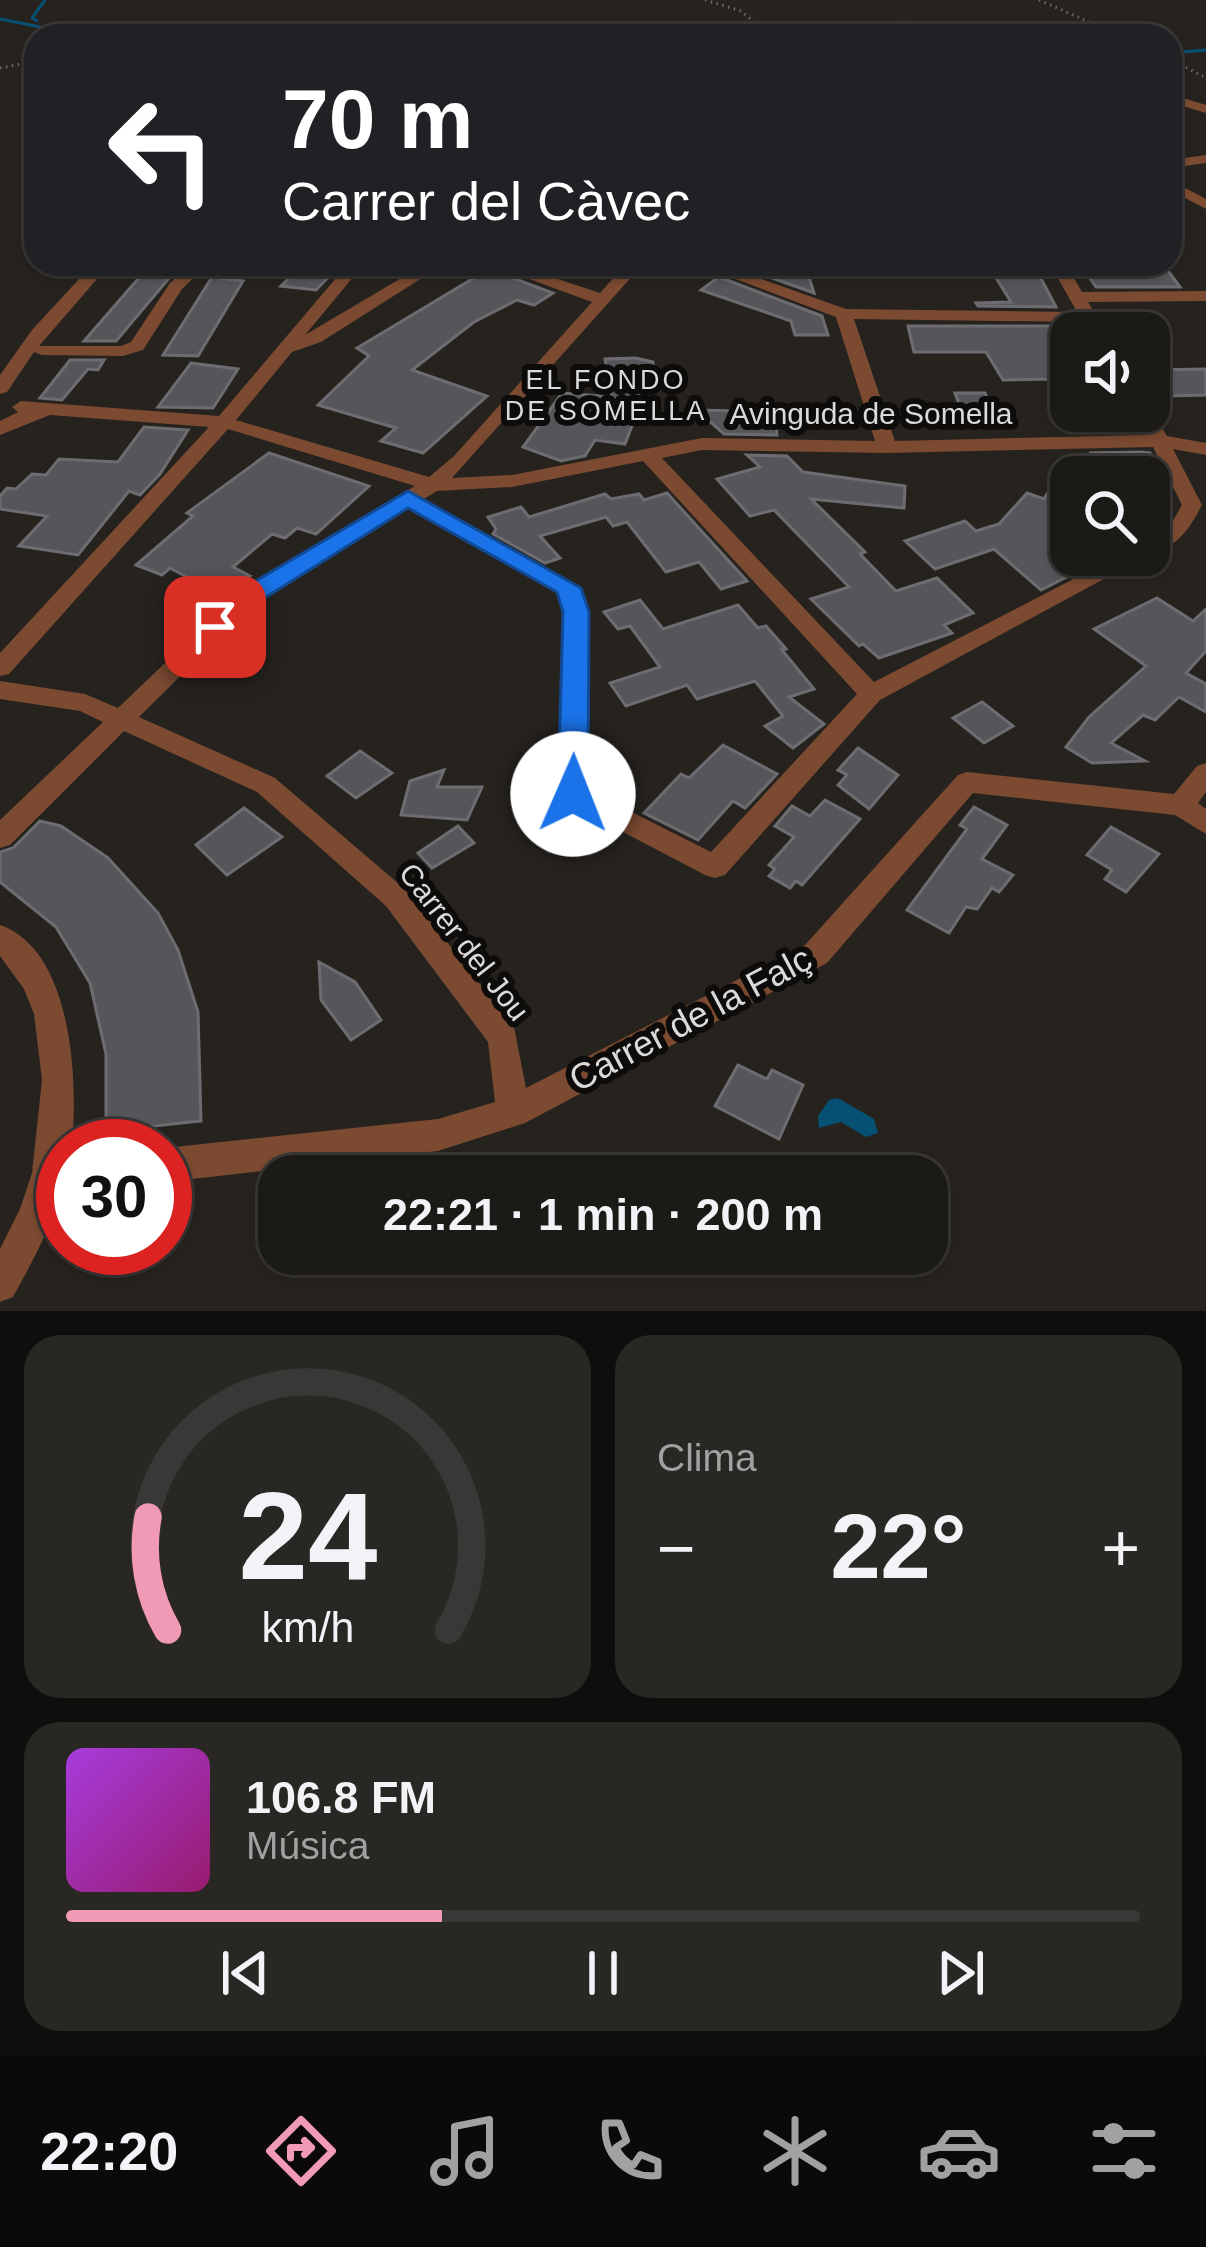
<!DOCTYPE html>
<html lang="es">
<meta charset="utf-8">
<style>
body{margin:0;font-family:Helvetica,sans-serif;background:#292724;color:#f1f3f6;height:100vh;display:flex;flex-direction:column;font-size:45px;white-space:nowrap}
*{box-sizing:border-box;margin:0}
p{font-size:39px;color:#a0a1a1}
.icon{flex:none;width:66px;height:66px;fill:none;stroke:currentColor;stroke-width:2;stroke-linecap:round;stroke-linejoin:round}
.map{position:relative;height:1311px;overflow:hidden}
.panel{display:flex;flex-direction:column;gap:24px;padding:24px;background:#0f0e0d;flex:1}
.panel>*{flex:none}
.top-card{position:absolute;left:24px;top:24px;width:1158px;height:252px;border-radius:36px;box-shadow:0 3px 9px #0004,0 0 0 3px #3a3836;background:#202124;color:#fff;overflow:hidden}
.tools{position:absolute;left:1050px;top:312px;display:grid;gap:24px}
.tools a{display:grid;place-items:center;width:120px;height:120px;border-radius:24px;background:#1c1a17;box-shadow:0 3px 9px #0004,0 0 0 3px #3a3836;font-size:60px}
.speed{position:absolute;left:36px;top:1119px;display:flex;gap:24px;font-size:60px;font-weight:700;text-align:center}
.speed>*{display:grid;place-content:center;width:156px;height:156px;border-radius:50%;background:#1c1a17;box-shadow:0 3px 9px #0004,0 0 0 3px #3a3836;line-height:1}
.speed .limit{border:18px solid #d22;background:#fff;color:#111}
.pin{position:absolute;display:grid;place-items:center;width:102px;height:102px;color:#fff;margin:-51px;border-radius:24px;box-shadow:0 6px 18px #0006}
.me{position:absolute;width:132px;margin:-66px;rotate:1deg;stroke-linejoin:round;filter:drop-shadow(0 0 9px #0008)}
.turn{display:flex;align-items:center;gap:42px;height:252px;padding:0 60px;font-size:54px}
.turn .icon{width:156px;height:156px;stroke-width:2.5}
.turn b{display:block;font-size:84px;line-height:102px}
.big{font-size:90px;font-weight:800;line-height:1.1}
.panel .tile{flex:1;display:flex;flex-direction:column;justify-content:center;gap:18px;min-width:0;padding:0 42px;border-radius:36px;background:#292724}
.panel .dial{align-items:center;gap:0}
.dial svg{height:312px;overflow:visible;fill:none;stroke:#3a3836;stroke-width:7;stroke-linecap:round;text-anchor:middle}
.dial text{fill:#f1f3f6;stroke:none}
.song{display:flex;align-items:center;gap:36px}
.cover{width:144px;height:144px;border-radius:18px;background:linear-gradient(135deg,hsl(280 70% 55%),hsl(320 70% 35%))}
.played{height:12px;border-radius:6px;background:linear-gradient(90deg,#f09ab5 35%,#3a3836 35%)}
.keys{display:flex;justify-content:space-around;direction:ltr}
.heat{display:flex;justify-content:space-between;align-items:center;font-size:66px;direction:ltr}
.panel .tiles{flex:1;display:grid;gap:24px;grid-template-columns:1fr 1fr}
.tile:last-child{grid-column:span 2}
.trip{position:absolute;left:258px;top:1155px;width:690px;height:120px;border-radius:36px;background:#1c1a17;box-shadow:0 3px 9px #0004,0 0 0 3px #3a3836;font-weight:800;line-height:120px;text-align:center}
.dock{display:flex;height:192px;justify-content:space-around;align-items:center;background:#0b0a09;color:#a0a1a1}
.dock .icon{width:84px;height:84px}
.dock .on{color:#f09ab5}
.dock b{font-size:54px;color:#f1f3f6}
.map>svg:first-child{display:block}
</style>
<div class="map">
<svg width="1206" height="1311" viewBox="0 0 1206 1311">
<rect width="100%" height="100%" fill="#26231f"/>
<path fill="#065074" d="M838 1098 874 1119 878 1133 866 1137 841 1122 819 1128 818 1116 829 1100Z"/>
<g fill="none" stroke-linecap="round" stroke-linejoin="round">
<g stroke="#065074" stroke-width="3">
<path d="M0 19 86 36"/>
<path d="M37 21 32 18 45 0"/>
<path d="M1054 36 1101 30 1117 36"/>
<path d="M1170 53 1206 50"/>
</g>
</g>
<g fill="#55555a" stroke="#6c6c71" stroke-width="3">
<path d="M151 264H181L116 341H84Z"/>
<path d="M303 264H341L316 290 281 286Z"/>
<path d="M738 264H805L814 293 736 265Z"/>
<path d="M1163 264 1180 287H1096L1081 265Z"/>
<path d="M1035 267 1056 307 978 306 976 303 1011 302 990 268Z"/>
<path d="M489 269 553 293 534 305 517 300 474 322 412 370 487 396 423 453 381 441 396 428 318 405 369 356 357 348Z"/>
<path d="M212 277 243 281 198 356 163 355Z"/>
<path d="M719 277 822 316 828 335H795L791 321 701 290Z"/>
<path d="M908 326H1071V408L1051 379 1003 380 986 352H914Z"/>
<path d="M635 358 653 362 654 378 622 416 635 418 625 444 595 440 585 456 561 461 523 447 562 393 612 397 605 359Z"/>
<path d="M70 360H104L98 370 88 369 62 400 40 398Z"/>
<path d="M191 363 238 369 213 408 158 407Z"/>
<path d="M1206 369V395L1168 396 1151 370Z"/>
<path d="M955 393H985L994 414H963Z"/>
<path d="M742 405 774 406 777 435 724 434 697 410 742 411Z"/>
<path d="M1073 411H1110L1125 431 1088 432Z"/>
<path d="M144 427 188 430 160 474 140 495 129 491 78 555 19 546 47 516 0 509V496L7 488 16 489 32 474 46 475 59 459 118 462Z"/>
<path d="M1140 452 1150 453 1163 477H1102L1091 453Z"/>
<path d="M269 453 369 486 316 534 297 528 285 538 272 534 233 567 250 576 223 596 170 568 162 575 136 565 193 516 187 513Z"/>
<path d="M747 455 787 456 803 472 905 486 904 508 811 499 865 552 860 554 896 591 937 578 973 613 944 625 952 633 879 658 863 644 859 646 811 599 849 587 774 510 750 516 717 479 760 467Z"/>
<path d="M1050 489 1071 495V555L1100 560 1041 590 994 549 935 569 905 541 965 521 976 531 999 524 1027 493 1044 499Z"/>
<path d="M667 493 747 581 721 589 699 562 666 572 627 522 613 526 606 517 540 536 560 558 545 563 493 534 496 529 488 517 521 507 529 517 605 494 611 499 639 494 644 500Z"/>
<path d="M1157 598 1193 621 1206 609V651L1186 673 1206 684V712L1179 697 1155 720 1143 715 1111 743 1145 761 1092 763 1066 747 1089 717 1146 666 1094 629Z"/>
<path d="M640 600 663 629 738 605 758 628 766 626 786 649 782 650 814 689 789 697 824 724 793 748 765 726 783 716 755 681 697 699 687 685 626 706 610 683 660 667 630 626 618 629 604 612Z"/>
<path d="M982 702 1013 726 984 743 953 718Z"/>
<path d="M723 745 777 774 745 808 733 801 698 840 644 813 681 774 689 778Z"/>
<path d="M858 748 898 775 869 809 838 785 847 775 838 770Z"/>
<path d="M360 751 392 773 356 798 327 776Z"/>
<path d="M444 770 437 787H482L467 820 401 815 410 781Z"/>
<path d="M825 800 860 819 802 885 796 881 790 888 769 876 775 869 769 865 794 837 775 826 792 806 810 816Z"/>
<path d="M974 807 1007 825 982 859 1013 875 999 892 992 888 977 909 966 907 949 933 907 910 967 829 960 825Z"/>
<path d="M244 808 282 837 227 875 196 845Z"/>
<path d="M40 821 61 826 108 858 158 913 178 950 198 1012 201 1121 117 1130 106 1123V1054L90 983 56 927 0 882V852L13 848Z"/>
<path d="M458 826 474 843 432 868 418 853Z"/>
<path d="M1111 827 1159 854 1126 892 1105 879 1112 870 1087 855Z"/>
<path d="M319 962 355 982 381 1020 351 1040 321 1000Z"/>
<path d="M738 1065 767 1079 772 1070 803 1085 779 1139 715 1106Z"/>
</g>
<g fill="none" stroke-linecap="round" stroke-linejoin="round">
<g stroke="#6b6865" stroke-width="3" stroke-dasharray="1.5 4.5" stroke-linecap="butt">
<path d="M705 0 741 11 771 36"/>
<path d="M1039 0 1121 36"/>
<path d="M903 21 913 36"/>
<path d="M1170 59 1206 78"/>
<path d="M0 68 22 64"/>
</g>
<g fill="#7b4a31" fill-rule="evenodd">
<path d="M490 23 500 25 482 36H468Z"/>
<path d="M1170 94 1206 105V113L1170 102Z"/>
<path d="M1206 155V163L1170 168V160Z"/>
<path d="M1170 180 1206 199V209L1170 190Z"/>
<path d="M93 264H110L39 346H121L131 342 170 283 191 264H208L182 289 143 350 123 356 42 355 34 352 7 392 0 394V375L32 330Z"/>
<path d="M348 264H364L305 335 425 264H444L321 342 292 352 236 420 429 477 454 456 592 302 488 264H512L600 293 626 264H643L452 478 512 475 702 438 875 441 836 317 696 264H719L846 309 1077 312 1050 264H1066L1082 292 1206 291V301L1088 302 1107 333H1089L1083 322 854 319 895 441 1147 435 1135 411H1149V407L1167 436 1206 443V455L1173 449 1202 505C1188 531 1179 545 1149 555V540L1167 531 1182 505 1153 447 887 453 702 450 662 458 874 682 1120 555H1148L880 700 725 875 715 878 705 875 564 801 560 794 564 612 558 592 410 508 254 603 139 717 275 778 406 890 514 1027 526 1088 805 945 958 775 967 772 1174 794 1197 766 1206 763V792L1198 803 1206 809V834L1175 815 973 793 827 963 525 1123 438 1151 165 1182V1148L438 1119 495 1102 488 1042 386 906 257 792 124 731 10 845 0 848V820L103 722 80 711 0 699V681L85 694 118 708 238 593 415 486 228 429 9 674 0 676V653L209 427 50 415 0 435V421L18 412 12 407 21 401 219 416ZM643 461 857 694 711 852 586 789 588 612 579 588 424 499 437 491 512 487Z"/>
<path d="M0 925C73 950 78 1082 72 1144L63 1146C63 1203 47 1235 20 1284L13 1297 0 1302V1249L20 1209 32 1173 42 1080 34 1014 24 989 0 956Z"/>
</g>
</g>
<path fill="#1a73e8" stroke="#114b97" stroke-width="3" d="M408 491 581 588 589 612 588 794 584 802H562L558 794 563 612 557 592 408 508 255 604 225 633H206L202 627 237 592Z"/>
<g text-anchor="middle" stroke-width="12" stroke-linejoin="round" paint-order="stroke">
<g font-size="27" letter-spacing="3" fill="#dcdad8" stroke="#0e0c0b">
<text x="606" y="389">EL FONDO<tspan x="606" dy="31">DE SOMELLA</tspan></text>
</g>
<g font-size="30" fill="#dcdad8" stroke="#0e0c0b">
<text x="871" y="424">Avinguda de Somella</text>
<text transform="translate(464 942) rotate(52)" y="10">Carrer del Jou</text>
</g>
<g font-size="36" fill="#dcdad8" stroke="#0e0c0b">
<text transform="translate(690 1018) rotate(-28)" y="13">Carrer de la Falç</text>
</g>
</g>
</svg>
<div class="tools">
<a><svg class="icon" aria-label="sound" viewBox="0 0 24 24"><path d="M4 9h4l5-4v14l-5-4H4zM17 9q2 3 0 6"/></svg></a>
<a><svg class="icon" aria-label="search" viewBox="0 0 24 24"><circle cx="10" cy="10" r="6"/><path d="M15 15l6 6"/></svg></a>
</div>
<div class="speed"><div class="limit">30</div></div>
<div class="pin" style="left:215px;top:627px;background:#d93025"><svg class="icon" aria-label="arrive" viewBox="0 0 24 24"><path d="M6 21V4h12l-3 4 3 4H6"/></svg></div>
<svg class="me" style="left:573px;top:794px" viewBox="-20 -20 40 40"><circle r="19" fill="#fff"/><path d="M0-13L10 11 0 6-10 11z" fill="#1a73e8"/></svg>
<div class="trip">22:21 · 1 min · 200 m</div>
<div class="top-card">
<div class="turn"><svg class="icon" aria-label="left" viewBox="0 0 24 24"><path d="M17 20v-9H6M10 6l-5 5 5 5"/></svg><div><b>70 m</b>Carrer del Càvec</div></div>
</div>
</div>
<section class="panel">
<div class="tiles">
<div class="tile dial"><svg viewBox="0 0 100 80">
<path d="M14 69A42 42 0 1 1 86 69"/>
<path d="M14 69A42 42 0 0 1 9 40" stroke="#f09ab5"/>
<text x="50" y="56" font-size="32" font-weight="700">24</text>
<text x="50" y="72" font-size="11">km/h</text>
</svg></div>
<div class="tile"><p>Clima</p>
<div class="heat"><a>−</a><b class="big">22°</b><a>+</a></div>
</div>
<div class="tile">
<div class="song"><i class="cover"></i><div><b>106.8 FM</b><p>Música</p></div></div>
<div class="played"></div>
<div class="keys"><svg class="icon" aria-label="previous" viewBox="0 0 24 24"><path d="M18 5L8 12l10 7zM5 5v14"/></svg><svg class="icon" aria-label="pause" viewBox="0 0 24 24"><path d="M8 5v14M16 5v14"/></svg><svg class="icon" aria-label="next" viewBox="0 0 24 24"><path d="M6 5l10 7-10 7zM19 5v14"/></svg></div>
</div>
</div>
</section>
<nav class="dock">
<b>22:20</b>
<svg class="icon on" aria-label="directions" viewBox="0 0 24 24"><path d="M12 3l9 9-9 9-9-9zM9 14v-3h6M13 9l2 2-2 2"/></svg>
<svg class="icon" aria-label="music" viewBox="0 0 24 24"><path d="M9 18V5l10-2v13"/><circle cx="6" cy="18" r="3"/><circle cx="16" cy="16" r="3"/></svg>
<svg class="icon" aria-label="phone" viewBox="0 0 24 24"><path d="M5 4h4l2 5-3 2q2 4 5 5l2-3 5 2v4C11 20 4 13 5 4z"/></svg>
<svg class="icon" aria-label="climate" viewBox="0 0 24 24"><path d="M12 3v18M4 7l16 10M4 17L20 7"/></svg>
<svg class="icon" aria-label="car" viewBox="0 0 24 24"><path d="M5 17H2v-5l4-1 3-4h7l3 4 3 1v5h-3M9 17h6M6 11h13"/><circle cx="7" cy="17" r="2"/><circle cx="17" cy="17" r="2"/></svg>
<svg class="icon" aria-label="filters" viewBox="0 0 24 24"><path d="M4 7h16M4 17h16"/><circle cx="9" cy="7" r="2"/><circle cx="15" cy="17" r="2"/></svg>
</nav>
